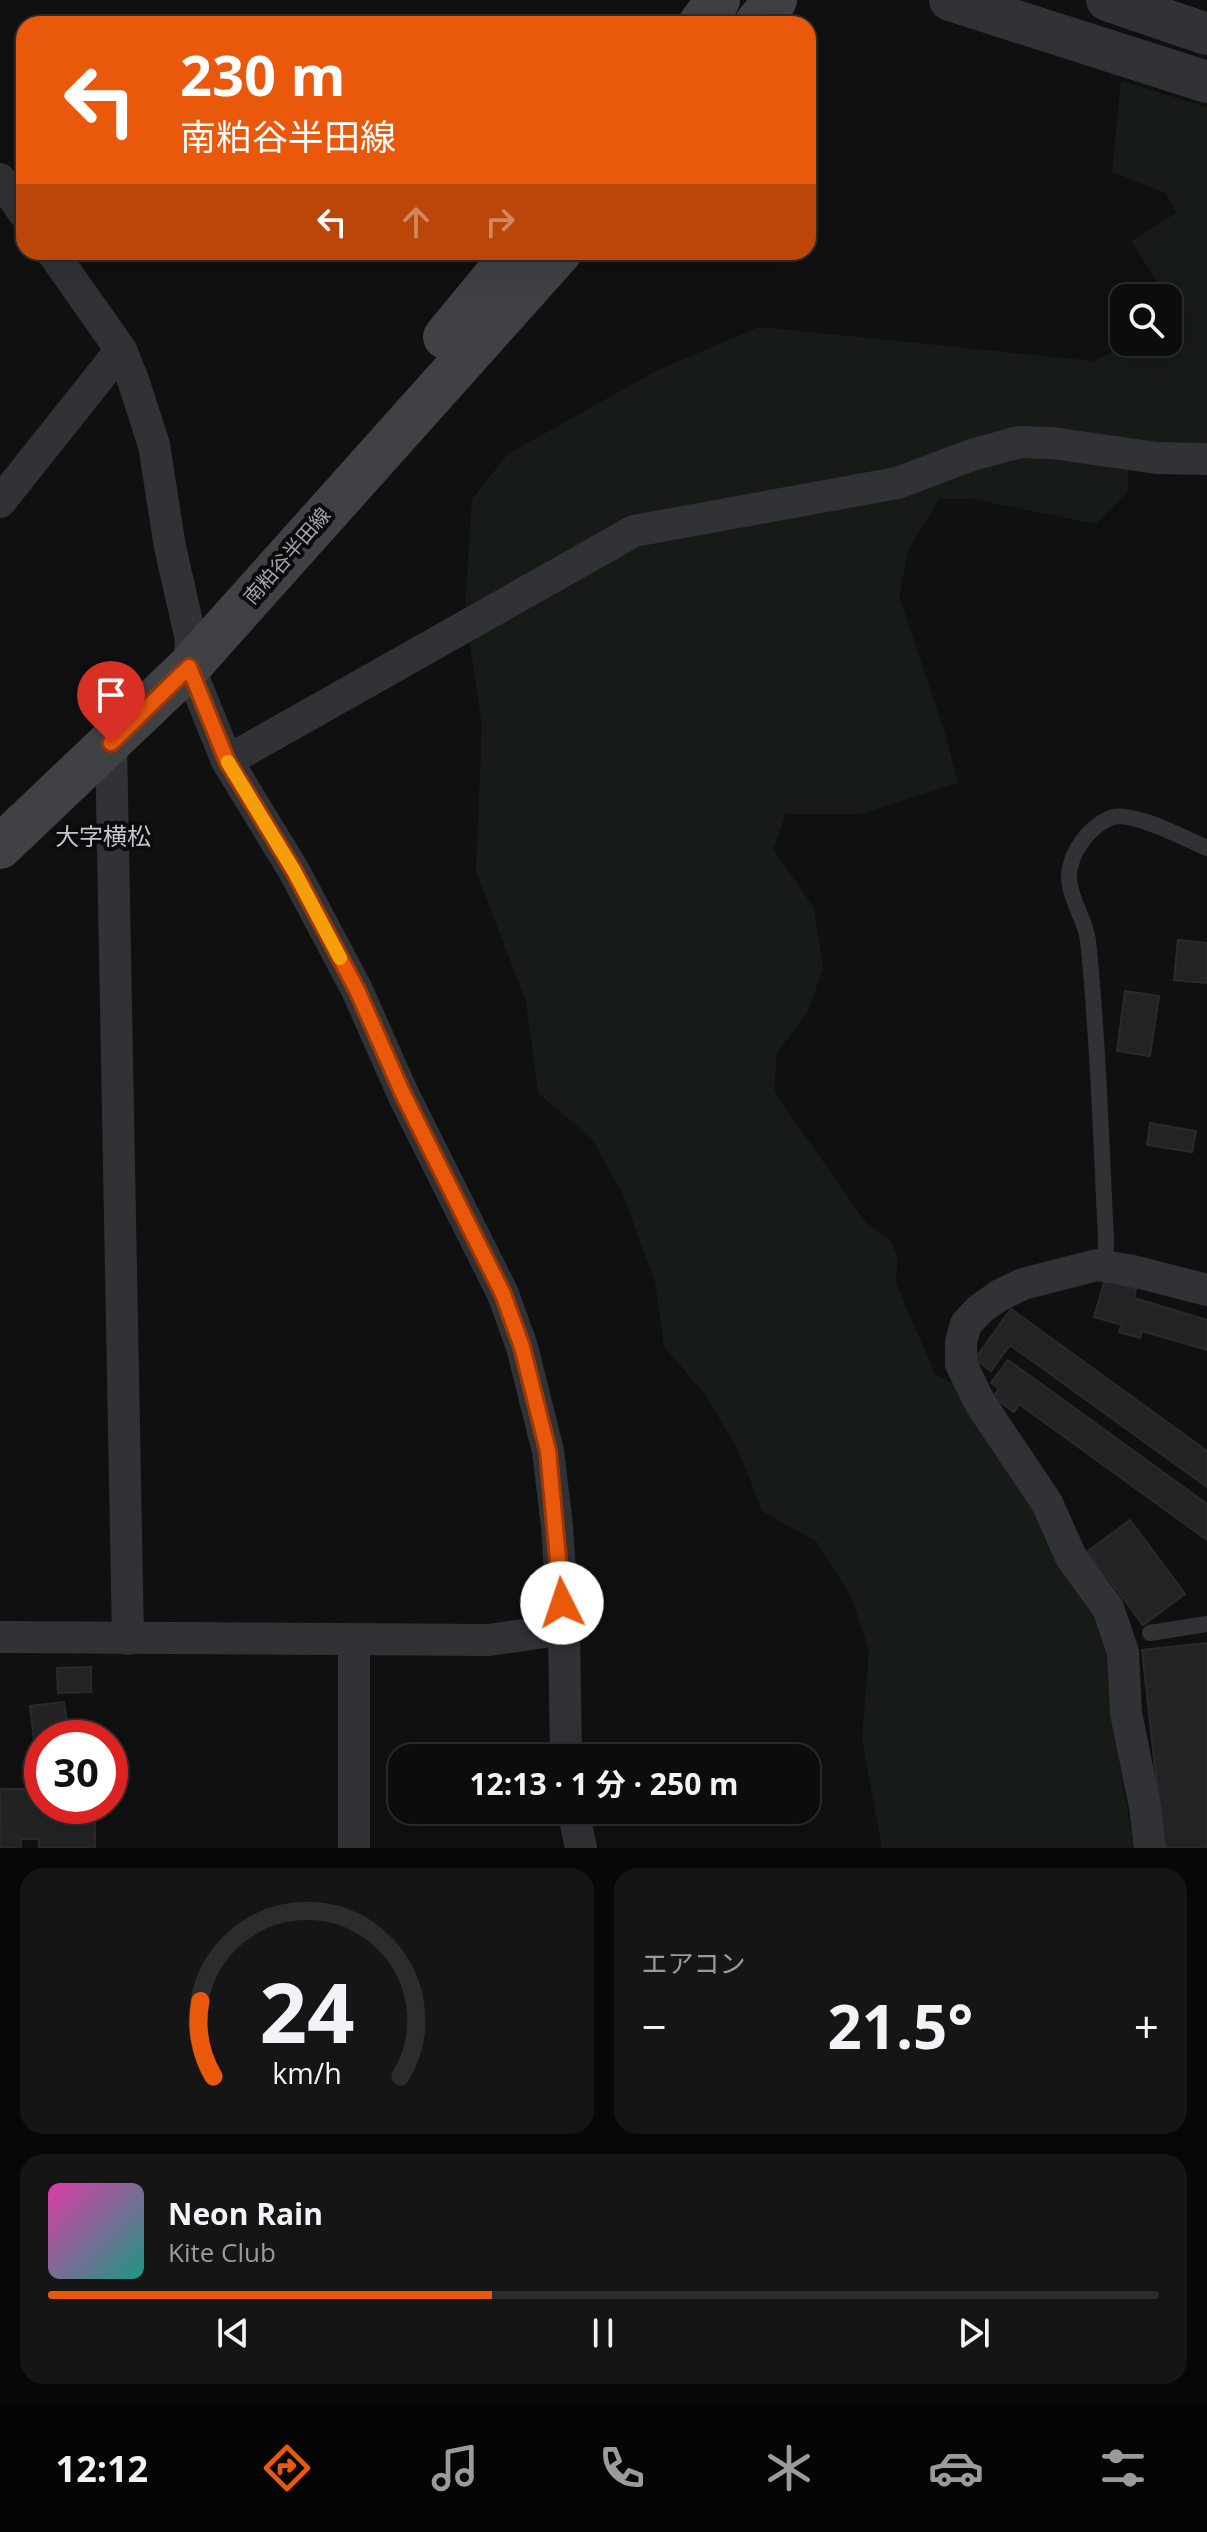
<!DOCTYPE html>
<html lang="ja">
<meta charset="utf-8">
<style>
body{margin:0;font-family:"Open Sans","Noto Sans JP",sans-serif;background:#151516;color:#f1f3f6;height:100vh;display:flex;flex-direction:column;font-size:30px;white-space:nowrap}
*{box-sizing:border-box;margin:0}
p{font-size:26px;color:#9a9b9d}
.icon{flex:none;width:44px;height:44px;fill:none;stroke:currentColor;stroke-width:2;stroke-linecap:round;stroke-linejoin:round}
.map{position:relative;height:1848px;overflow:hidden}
.panel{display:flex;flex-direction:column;gap:20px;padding:20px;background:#070707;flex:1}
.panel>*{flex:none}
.hud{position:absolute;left:16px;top:16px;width:800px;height:244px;border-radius:24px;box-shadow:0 8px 32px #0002,0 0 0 2px #2c2c2e;background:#ea580c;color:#fff;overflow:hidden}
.controls{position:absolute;left:1110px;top:284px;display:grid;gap:16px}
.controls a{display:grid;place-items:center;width:72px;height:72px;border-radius:16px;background:#0c0c0d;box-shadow:0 8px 32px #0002,0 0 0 2px #2c2c2e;font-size:40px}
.speed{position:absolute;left:24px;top:1720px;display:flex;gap:16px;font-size:40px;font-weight:700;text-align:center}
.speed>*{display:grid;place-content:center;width:104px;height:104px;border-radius:50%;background:#0c0c0d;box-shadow:0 8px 32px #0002,0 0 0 2px #2c2c2e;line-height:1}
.speed .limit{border:12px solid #d22;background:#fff;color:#111}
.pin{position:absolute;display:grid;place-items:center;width:68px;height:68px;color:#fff;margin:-82px -34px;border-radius:50% 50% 50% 0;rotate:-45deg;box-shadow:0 0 8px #0007}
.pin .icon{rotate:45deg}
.me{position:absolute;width:88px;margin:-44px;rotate:356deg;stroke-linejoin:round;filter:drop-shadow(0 0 6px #0008)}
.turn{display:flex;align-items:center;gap:28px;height:168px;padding:0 32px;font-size:36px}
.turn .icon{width:104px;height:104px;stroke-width:2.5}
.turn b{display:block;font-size:56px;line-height:68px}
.lanes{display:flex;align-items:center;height:76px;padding:0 32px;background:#0003;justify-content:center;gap:40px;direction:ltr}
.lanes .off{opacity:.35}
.big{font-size:60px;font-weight:700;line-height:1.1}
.panel .tile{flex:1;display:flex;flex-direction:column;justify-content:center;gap:12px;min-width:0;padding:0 28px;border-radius:24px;background:#151516}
.panel .dial{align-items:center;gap:0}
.dial svg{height:208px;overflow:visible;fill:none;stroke:#2c2c2e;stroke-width:7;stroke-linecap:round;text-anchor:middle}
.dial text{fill:#f1f3f6;stroke:none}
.song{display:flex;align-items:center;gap:24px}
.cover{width:96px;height:96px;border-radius:12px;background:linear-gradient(135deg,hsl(320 70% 55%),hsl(170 70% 35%))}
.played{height:8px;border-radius:4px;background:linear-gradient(90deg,#ea580c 40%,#2c2c2e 40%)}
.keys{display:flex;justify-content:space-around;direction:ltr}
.heat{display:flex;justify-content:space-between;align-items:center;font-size:44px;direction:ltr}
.panel .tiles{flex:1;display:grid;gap:20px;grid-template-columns:1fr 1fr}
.tile:last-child{grid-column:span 2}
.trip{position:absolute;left:388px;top:1744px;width:432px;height:80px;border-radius:24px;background:#0c0c0d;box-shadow:0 8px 32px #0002,0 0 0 2px #2c2c2e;font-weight:700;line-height:80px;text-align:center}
.menu{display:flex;height:128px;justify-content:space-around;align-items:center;background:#050505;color:#9a9b9d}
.menu .icon{width:56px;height:56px}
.menu .current{color:#ea580c}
.menu b{font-size:36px;color:#f1f3f6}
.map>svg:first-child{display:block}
</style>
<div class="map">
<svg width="1207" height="1848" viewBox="0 0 1207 1848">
<rect width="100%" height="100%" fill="#101011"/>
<path fill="#171b17" d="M1121 81 1207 107V469L1129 455 1128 491 1096 524 972 499H939L908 551 899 596 944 730 958 783 861 814H786L773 849 814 908 823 969 808 1011 777 1053 774 1092 867 1224 891 1240 898 1261 895 1281 935 1374 959 1387 1097 1614 1110 1661 1119 1760 1134 1848H882L862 1739 869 1650 851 1596 816 1541 763 1512 738 1450 706 1396 664 1346 655 1282 622 1192 592 1139 538 1093 526 1002 476 871 482 726 465 610 472 499 508 454 656 371 759 327 1093 361 1135 342H1168V327L1182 320 1131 241 1176 213 1166 193 1112 172Z"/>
<g fill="#232325" stroke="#2a2a2d" stroke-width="2">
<path d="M1178 940 1207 943V983L1174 980Z"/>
<path d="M1125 991 1159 996 1150 1056 1117 1051Z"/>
<path d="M1150 1123 1196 1131 1192 1152 1147 1145Z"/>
<path d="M1105 1280 1136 1289 1134 1298 1207 1320V1350L1142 1331 1140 1338 1119 1332 1122 1325 1094 1317Z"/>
<path d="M1011 1309 1207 1451V1487L1010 1345 991 1371 975 1359Z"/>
<path d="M1008 1360 1207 1504V1540L1019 1404 1014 1412 993 1397 999 1389 991 1383Z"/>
<path d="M1130 1520 1185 1594 1143 1625 1088 1551Z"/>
<path d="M1207 1643V1848H1164L1142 1650Z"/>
<path d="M91 1667V1692L58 1693 57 1668Z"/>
<path d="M64 1702 69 1738H42V1767H37L30 1706Z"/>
<path d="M0 1789H42V1806H95V1848H39V1839H21V1848H0Z"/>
</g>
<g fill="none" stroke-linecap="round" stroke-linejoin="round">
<g stroke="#313235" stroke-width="16">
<path d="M1105 1265 1106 1239C1101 1139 1098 1039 1088 940 1085 919 1069 898 1069 876 1070 852 1089 827 1110 818 1130 809 1186 839 1207 848"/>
<path d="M1150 1633 1207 1624"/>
</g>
<g stroke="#313235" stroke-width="32">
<path d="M0 179 24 213"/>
<path d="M52 252 121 350 133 380 154 445 170 547 191 640 189 667 227 761 294 871 357 990 403 1094 503 1294 522 1347 548 1451 557 1526 564 1629 566 1758"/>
<path d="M0 502 121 350"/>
<path d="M111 743 128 1639"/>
<path d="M227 761 634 531 897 483 972 455 1019 442 1052 443 1157 458 1207 459"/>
<path d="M0 1637 489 1640 564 1629"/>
<path d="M573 1810 581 1848"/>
<path d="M354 1848V1640"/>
<path d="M1150 1848 1145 1807 1126 1713 1123 1652 1108 1608 1071 1557 1047 1503 980 1403 961 1364V1342L966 1324 980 1309 1000 1295 1023 1284 1097 1265 1133 1271 1207 1290"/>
</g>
<g stroke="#313235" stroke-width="42">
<path d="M950 0 1207 82"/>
<path d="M1107 0 1207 34"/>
</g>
<g stroke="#404145" stroke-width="44">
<path d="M700 24 718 0"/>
<path d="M756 24 775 0"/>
<path d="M445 337 515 252"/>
<path d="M0 847 189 667 560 252"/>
</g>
</g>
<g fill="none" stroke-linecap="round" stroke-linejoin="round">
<g stroke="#983908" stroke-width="20">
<path id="route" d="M111 743 189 667 227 761 294 871 357 990 403 1094 503 1294 522 1347 548 1451 562 1603"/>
</g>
<use href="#route" stroke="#ea580c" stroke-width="14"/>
<path stroke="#f59e0b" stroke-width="14" d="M228 762 294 871 340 958"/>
</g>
<g text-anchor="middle" stroke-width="8" stroke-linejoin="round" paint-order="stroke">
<g font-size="20" fill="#a3a8b0" stroke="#0b0b0c">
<text transform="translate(287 556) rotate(-49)" y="7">南粕谷半田線</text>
</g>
<g font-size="24" fill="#c3c6cd" stroke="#0b0b0c">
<text x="103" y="845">大字横松</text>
</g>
</g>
</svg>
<div class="controls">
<a><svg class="icon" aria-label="search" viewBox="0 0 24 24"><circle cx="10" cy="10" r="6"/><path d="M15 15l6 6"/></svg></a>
</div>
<div class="speed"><div class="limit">30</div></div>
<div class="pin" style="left:111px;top:743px;background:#d93025"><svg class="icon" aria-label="arrive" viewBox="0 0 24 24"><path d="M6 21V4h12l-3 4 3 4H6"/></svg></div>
<svg class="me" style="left:562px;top:1603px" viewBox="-20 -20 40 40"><circle r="19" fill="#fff"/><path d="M0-13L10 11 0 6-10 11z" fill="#ea580c"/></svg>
<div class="trip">12:13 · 1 分 · 250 m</div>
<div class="hud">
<div class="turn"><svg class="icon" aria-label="left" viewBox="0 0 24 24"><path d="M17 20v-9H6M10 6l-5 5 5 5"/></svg><div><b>230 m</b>南粕谷半田線</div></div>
<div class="lanes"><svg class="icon" aria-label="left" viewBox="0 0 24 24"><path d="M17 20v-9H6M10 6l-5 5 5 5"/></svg><svg class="icon off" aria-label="ahead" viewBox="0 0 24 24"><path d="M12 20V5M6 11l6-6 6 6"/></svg><svg class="icon off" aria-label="right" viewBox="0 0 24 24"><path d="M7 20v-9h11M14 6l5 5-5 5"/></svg></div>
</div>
</div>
<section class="panel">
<div class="tiles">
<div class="tile dial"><svg viewBox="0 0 100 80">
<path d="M14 69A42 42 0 1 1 86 69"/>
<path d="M14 69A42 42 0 0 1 9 40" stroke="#ea580c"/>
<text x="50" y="56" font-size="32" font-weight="700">24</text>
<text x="50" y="72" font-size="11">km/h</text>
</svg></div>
<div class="tile"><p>エアコン</p>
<div class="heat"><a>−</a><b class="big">21.5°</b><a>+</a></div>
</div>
<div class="tile">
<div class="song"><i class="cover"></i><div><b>Neon Rain</b><p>Kite Club</p></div></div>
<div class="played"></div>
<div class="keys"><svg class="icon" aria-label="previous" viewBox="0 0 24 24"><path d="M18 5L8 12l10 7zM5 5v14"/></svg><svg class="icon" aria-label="pause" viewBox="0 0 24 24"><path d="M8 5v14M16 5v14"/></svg><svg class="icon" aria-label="next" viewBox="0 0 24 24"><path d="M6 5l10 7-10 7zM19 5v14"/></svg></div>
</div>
</div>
</section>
<nav class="menu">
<b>12:12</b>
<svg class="icon current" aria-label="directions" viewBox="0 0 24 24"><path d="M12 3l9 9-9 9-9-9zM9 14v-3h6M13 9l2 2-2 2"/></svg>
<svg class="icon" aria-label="music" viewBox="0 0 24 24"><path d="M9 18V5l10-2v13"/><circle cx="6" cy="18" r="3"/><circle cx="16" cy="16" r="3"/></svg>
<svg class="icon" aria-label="phone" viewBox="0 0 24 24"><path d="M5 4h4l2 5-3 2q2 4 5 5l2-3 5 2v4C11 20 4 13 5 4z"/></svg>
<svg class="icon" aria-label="climate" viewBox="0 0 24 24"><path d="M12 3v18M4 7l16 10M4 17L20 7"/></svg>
<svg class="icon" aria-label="car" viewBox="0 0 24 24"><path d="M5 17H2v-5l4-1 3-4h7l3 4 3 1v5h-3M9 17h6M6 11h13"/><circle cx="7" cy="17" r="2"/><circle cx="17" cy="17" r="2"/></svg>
<svg class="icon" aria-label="filters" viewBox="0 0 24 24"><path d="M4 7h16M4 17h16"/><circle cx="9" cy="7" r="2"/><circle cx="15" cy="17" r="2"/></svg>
</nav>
